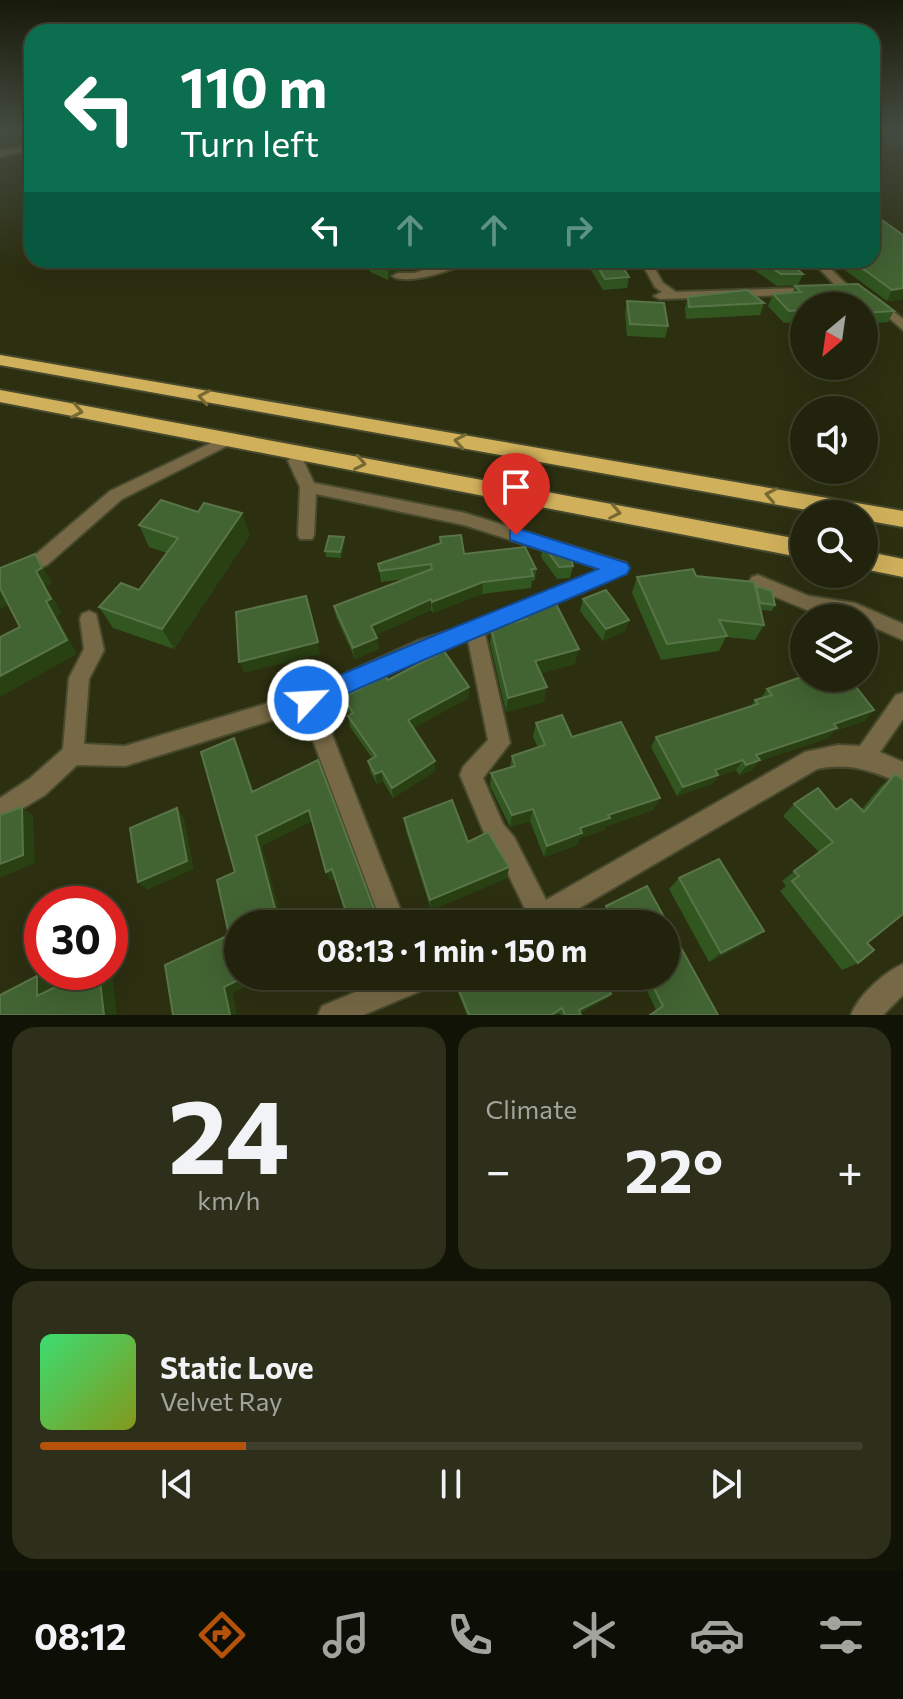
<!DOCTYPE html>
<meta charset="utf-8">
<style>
body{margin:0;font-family:Commissioner,sans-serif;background:#2d2f1a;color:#f1f3f6;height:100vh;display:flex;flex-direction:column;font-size:30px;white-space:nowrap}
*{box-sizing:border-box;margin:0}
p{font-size:26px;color:#a2a49d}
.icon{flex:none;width:44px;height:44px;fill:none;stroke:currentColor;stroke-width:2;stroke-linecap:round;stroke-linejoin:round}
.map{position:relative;height:1015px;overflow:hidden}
.panel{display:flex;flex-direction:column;gap:12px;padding:12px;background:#121307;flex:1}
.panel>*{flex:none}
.guide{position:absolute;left:24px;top:24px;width:856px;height:244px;border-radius:24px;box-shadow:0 8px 32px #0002,0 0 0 2px #3e402d;background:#0b6e4f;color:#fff;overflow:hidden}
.needle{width:52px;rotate:209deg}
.controls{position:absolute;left:790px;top:292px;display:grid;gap:16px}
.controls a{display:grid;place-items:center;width:88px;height:88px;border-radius:50%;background:#21230c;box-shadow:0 8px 32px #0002,0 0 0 2px #3e402d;font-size:40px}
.speed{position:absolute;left:24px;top:886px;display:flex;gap:16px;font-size:40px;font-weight:700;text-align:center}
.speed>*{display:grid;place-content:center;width:104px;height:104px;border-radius:50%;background:#21230c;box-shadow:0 8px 32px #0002,0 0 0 2px #3e402d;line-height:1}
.speed .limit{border:12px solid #d22;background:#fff;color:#111}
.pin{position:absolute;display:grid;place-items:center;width:68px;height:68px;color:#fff;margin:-82px -34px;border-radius:50% 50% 50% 0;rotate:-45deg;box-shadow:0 0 8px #0007}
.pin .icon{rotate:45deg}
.me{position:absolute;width:88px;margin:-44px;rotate:65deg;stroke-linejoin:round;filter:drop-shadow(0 0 6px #0008)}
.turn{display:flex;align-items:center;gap:28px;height:168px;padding:0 24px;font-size:36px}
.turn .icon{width:104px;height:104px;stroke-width:2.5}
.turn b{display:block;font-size:56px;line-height:68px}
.lanes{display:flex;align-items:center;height:76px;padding:0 24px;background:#0003;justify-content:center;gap:40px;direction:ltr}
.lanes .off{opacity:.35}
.big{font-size:60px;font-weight:700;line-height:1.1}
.panel .widget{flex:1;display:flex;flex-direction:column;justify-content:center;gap:12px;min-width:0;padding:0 28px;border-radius:24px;background:#2d2f1a}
.panel .dial{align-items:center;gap:0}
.dial b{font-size:104px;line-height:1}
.song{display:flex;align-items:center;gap:24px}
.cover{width:96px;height:96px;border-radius:12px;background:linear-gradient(135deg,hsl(140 70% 55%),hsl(70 70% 35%))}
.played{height:8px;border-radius:4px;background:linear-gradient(90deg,#b45309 25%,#3e402d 25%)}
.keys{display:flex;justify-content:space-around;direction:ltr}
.heat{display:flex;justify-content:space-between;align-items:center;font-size:44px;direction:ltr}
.panel .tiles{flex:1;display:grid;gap:12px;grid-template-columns:1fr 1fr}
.widget:last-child{grid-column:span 2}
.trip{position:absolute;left:224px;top:910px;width:456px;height:80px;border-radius:40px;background:#21230c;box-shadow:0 8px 32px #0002,0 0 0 2px #3e402d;font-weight:700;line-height:80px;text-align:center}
.dock{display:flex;height:128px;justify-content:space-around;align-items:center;background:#0d0e05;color:#a2a49d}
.dock .icon{width:56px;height:56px}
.dock .selected{color:#b45309}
.dock b{font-size:36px;color:#f1f3f6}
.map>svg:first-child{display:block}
</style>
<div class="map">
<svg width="903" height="1015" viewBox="0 0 903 1015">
<rect width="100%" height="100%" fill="#2c2f10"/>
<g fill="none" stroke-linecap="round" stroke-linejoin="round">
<g stroke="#474a2d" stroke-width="4">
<g id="minor">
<path d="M454 260H470C455 270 408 286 392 276L398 273H414Z"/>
<path d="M640 260H650L663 283 676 292 837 287 811 260H822L852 290 846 293 660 299 654 296 662 292 655 287Z"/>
<path d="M875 297 903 319V330L871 302V298Z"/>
<path d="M228 435 233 437 235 440 233 443 122 499 47 565 0 585V570L35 555 110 491Z"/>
<path d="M304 448 311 453 304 462 314 483 465 513 626 563 629 568 626 573 485 634 510 743 483 778 503 824 514 837 546 900 805 752 838 745 860 746 896 695 903 693V719L880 752 903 762V784C872 771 850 762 817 769L552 924H516L519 915 526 911 498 853 487 840 460 775 463 767 488 740 468 640 430 653 320 704 406 924H382L302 711 125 766 77 765 45 795 0 822V798L29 779 63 749 69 678 84 649 80 619 82 614 89 611 96 614 104 650 89 679 84 744 125 746 305 692 417 641 470 624 601 569 464 525 316 494 314 535 312 539H300L298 535 300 487 288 461 299 449Z"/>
<path d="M758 575 809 596 855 603 903 624V640L864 623V618L807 610 752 587 749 582 752 577Z"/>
<path d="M903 964V995L883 1015H851C858 996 884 972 903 964Z"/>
<path d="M394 976H439L435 985 363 1015H318L322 1006Z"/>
</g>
</g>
<g stroke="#474a2d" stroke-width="4">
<path id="tertiary" d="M32 145V149L0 157V151Z"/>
</g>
<g stroke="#474a2d" stroke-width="4">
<g id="trunk">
<path d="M0 355 903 511V527L864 520V514H829L0 365Z"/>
<path d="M0 390 804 540V558L0 402Z"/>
<path d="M864 551 903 559V577L864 569Z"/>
</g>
</g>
<use href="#minor" fill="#776946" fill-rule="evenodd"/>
<use href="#tertiary" fill="#776946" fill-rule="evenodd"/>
<use href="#trunk" fill="#d0b05b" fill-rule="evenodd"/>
</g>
<g fill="#315620">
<path d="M357 260H411V267L391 273 388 280 370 272 369 265Z"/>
<path d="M581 260H618L629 277 627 288 603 290 589 267H585Z"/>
<path d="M748 260H786L803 274 798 285 777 286 747 265Z"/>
<path d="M831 260H872L903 299 887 301Z"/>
<path d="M795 286 894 311 888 322 864 324V328V306H804V321L784 323 768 306 773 294 793 292Z"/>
<path d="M688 297 764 303 760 315 686 319 685 308Z"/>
<path d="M627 301 668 326 665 338 627 336 625 313Z"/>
<path d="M864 332 876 345 870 356 864 357Z"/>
<path d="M139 525 250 535 174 649 113 628 99 607 139 590 167 553 149 547Z"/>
<path d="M440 537 464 554 536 569 535 580 532 581 531 588 482 594 433 613 431 610 376 635 379 649 355 659 336 617 334 606 406 579 381 582 378 564 441 543Z"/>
<path d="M345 543 341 558 326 557 325 551Z"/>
<path d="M543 545 573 566 570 578 557 579 541 557Z"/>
<path d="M696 576 756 588 775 605 772 611 761 610 764 625 755 640 726 637 719 651 661 660 632 593 637 577Z"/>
<path d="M583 599 629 620 625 631 603 641 580 611Z"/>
<path d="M521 608 575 664 541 673 544 702 506 712 490 643 491 628 520 621Z"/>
<path d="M388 680 469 687 468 698 413 728 435 771 393 798 383 781 377 784 370 771 368 761 372 758 350 727 348 716 350 715 346 708 344 697Z"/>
<path d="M767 689 865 721 834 731 828 738 759 761 752 770 739 775 736 770 718 776 712 784 677 796 651 747 656 737 751 706 755 700 761 698Z"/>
<path d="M536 723 572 737 660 798 653 810 606 826 604 830 580 838 577 845 544 857 530 821 510 827 490 786 491 773 510 767 512 756 538 748 533 737Z"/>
<path d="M895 774 867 943 858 963 842 970 780 891 786 886 782 881 819 852 783 816 794 804 836 810H861L881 786Z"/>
<path d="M404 818 468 842 509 867 507 878 431 910 406 831Z"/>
<path d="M679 878 751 941 709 962 669 889Z"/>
<path d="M647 886 718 1015H650L656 1010 641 978 635 981 633 976H666V924H607L602 913 606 906Z"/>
<path d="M475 981 611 994 606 999 580 1013 581 1015H560L559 1013 555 1015H467L456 988V983Z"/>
</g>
<g fill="#284012">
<path d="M397 260H411V267L391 273 388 280V269L390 262Z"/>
<path d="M903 288V299L887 301 892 290Z"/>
<path d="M242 513 250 535 174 649 162 629Z"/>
<path d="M344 537 345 543 341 558 340 552Z"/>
<path d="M35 554 52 583 46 586 62 613 57 616 77 654 0 697V676L46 601 36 571Z"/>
<path d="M483 582 482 594 433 613 432 602Z"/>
<path d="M0 588 12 603 0 609Z"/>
<path d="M306 596 320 654 244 673 239 662Z"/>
<path d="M431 599V610L373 637 371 626Z"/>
<path d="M629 620 625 631 603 641 606 629Z"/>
<path d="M377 638 379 649 355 659 353 648Z"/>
<path d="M579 649 575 664 533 676 535 661Z"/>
<path d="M469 687 468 698 409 731 408 720Z"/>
<path d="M547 687 544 702 506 712 508 698Z"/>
<path d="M874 710 865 721 834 731 828 738 759 761 752 770 739 775 756 755 834 724Z"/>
<path d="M234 738 240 750 258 803 252 792Z"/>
<path d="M743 760 736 770 718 776 712 784 677 796 683 787 715 770Z"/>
<path d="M435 761V771L393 798 392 788Z"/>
<path d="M382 771 383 781 377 784 375 774Z"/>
<path d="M660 798 653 810 606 826 604 830 580 838 577 845 544 857 547 846 580 828 608 815Z"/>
<path d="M22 807 33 816 35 863 0 878V864Z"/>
<path d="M177 808 184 818 194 869 147 890 138 882Z"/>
<path d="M533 809 530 821 510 827 512 815Z"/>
<path d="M309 810 313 821 262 846 283 924H279L256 836Z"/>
<path d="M509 867 507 878 431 910 430 900Z"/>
<path d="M332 869 336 879 330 881 326 872Z"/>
<path d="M764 931 751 941 709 962 721 953Z"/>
<path d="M99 972H109L112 973 117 1015H104Z"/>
<path d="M37 976 53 983V1002L37 996Z"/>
<path d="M246 976H267L233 993 237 1015H230L224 987Z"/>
<path d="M611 994 606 999 575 1015 579 1010Z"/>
</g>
<g fill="#426332" stroke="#597548" stroke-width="2">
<path d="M872 213 903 235V288L892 290 851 260H872Z"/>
<path d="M371 260H397L390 262 388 269 369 261Z"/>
<path d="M594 260H618L629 277 605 279Z"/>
<path d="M760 260H786L803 274H781Z"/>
<path d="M858 284 894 311 864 313V306H804V310L789 311 773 294 801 292 795 286Z"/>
<path d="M747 290 764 303 689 307 688 297Z"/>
<path d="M627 301 664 303 668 326 630 324Z"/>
<path d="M864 332 876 345 864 346Z"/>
<path d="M161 500 198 512 204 503 242 513 162 629 99 607 121 583 139 590 178 538 139 525Z"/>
<path d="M461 535 464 554 525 547 536 569H531L533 576 483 582 432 602 431 599 371 626 377 638 353 648 334 606 432 569 431 564 380 571 378 564 441 543 440 537Z"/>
<path d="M329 536 344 537 340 552 325 551Z"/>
<path d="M543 545 568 549 573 566 559 567Z"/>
<path d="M35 554 42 568 36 571 51 599 46 601 67 640 0 676V637L20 627 0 588V568Z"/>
<path d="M693 569 696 576 754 582 764 625 719 620 727 636 667 644 637 577Z"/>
<path d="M756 586 772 591 775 605 760 603Z"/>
<path d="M606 590 629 620 606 629 583 599Z"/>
<path d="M306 596 318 642 239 662 236 612Z"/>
<path d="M554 600 579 649 535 661 547 687 508 698 491 628 527 619 521 608Z"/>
<path d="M845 613 856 618H844Z"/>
<path d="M864 622 872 625 866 647 864 646Z"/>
<path d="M444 651 469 687 408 720 435 761 392 788 382 771 375 774 368 761 376 756 348 716 353 713 344 697 385 676 388 680Z"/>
<path d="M804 676V678H849L874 710 834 724 837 728 756 755 760 760 746 765 743 760 715 770 718 775 683 787 656 737 758 704 755 700 772 695 767 689Z"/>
<path d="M562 715 572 737 621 722 660 798 608 815 610 818 580 828 582 833 547 846 533 809 512 815 491 773 515 766 512 756 545 745 536 723Z"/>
<path d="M234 738 252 792 318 760 377 917 384 919 386 924H350L332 869 326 872 309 810 256 836 279 924H238V976H246L224 987 230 1015H173L165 965 229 935 217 880 235 872 201 752Z"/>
<path d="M895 774 903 780V914L867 943 874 950 858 963 792 881 799 876 794 871 833 842 794 804 818 788 836 810 851 799 864 812Z"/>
<path d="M452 800 468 842 488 832 509 867 430 900 404 818Z"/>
<path d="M22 807 23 855 0 864V815Z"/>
<path d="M177 808 187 861 138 882 130 828Z"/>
<path d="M719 859 764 931 721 953 679 878Z"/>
<path d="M647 886 718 1015H650L663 1006 648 976H666V924H615L606 906Z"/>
<path d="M87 972H99L104 1015H0V995L37 976V996Z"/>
<path d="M468 976H473L475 981 484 976H603L611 994 579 1010 581 1015H565L562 1008 551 1015H469L456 983Z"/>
</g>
<defs><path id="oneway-chevron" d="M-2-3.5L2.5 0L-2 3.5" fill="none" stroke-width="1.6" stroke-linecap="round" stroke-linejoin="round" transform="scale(2)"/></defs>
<g stroke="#766932">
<use href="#oneway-chevron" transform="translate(204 397) rotate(-170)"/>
<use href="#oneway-chevron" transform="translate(77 411) rotate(11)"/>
<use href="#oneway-chevron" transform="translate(460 441) rotate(-170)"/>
<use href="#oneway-chevron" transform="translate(360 463) rotate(11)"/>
<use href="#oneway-chevron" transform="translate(771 495) rotate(-169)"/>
<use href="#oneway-chevron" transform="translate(615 512) rotate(11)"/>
</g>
<linearGradient id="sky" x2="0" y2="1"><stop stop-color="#181a09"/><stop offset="0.48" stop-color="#454d42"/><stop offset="1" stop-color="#454d42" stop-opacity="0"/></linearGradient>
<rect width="903" height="272" fill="url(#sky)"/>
<path fill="#1a73e8" stroke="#114b97" stroke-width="2" d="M516 528 627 563 630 568 627 574C523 619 418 660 316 708L308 711 300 708 296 700 300 693C398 648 498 611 598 569L510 540V530Z"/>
</svg>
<div class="controls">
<a><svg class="needle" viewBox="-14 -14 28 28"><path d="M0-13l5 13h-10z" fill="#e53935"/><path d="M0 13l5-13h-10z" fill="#a2a49d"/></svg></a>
<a><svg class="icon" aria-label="sound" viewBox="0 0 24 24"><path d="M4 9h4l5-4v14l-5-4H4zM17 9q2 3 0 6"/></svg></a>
<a><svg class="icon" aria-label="search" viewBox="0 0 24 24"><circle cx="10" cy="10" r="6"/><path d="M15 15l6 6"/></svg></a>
<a><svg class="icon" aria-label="layers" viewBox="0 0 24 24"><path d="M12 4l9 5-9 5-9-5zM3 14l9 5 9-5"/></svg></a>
</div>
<div class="speed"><div class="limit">30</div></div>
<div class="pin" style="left:516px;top:535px;background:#d93025"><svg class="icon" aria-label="arrive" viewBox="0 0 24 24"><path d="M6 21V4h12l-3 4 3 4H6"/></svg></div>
<svg class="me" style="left:308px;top:700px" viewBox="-20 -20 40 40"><circle r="17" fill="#1a73e8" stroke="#fff" stroke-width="3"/><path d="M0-11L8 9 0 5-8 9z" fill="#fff"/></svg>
<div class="trip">08:13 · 1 min · 150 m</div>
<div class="guide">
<div class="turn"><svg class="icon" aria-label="left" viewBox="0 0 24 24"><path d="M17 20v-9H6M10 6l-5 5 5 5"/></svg><div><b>110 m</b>Turn left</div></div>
<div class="lanes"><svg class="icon" aria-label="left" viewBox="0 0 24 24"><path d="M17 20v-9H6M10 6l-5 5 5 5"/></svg><svg class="icon off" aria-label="ahead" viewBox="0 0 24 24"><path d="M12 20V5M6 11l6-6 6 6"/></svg><svg class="icon off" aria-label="ahead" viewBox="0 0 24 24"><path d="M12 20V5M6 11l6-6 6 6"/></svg><svg class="icon off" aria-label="right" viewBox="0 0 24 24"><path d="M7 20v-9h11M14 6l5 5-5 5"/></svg></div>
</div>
</div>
<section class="panel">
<div class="tiles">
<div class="widget dial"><b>24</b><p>km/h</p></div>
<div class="widget"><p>Climate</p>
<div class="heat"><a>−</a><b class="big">22°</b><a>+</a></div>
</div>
<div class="widget">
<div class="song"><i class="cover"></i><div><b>Static Love</b><p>Velvet Ray</p></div></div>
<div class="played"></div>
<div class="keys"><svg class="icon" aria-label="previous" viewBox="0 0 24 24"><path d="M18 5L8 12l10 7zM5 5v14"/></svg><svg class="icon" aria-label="pause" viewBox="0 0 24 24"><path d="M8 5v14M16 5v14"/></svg><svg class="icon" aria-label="next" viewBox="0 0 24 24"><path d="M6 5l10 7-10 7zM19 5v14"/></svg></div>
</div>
</div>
</section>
<nav class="dock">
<b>08:12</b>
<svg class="icon selected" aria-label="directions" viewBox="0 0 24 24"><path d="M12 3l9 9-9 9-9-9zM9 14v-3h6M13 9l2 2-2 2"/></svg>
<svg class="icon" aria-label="music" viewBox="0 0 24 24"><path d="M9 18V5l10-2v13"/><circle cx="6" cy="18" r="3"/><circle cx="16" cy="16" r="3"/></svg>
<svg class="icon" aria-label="phone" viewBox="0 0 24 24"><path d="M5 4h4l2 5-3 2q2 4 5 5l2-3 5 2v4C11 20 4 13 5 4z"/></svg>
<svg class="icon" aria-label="climate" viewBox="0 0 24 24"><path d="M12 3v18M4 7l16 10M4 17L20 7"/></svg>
<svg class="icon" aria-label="car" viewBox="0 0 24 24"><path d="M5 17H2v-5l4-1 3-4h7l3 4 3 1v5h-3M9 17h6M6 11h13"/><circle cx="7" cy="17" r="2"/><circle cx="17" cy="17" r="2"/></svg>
<svg class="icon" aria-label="filters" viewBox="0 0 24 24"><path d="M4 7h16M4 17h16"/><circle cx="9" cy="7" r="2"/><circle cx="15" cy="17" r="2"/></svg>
</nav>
